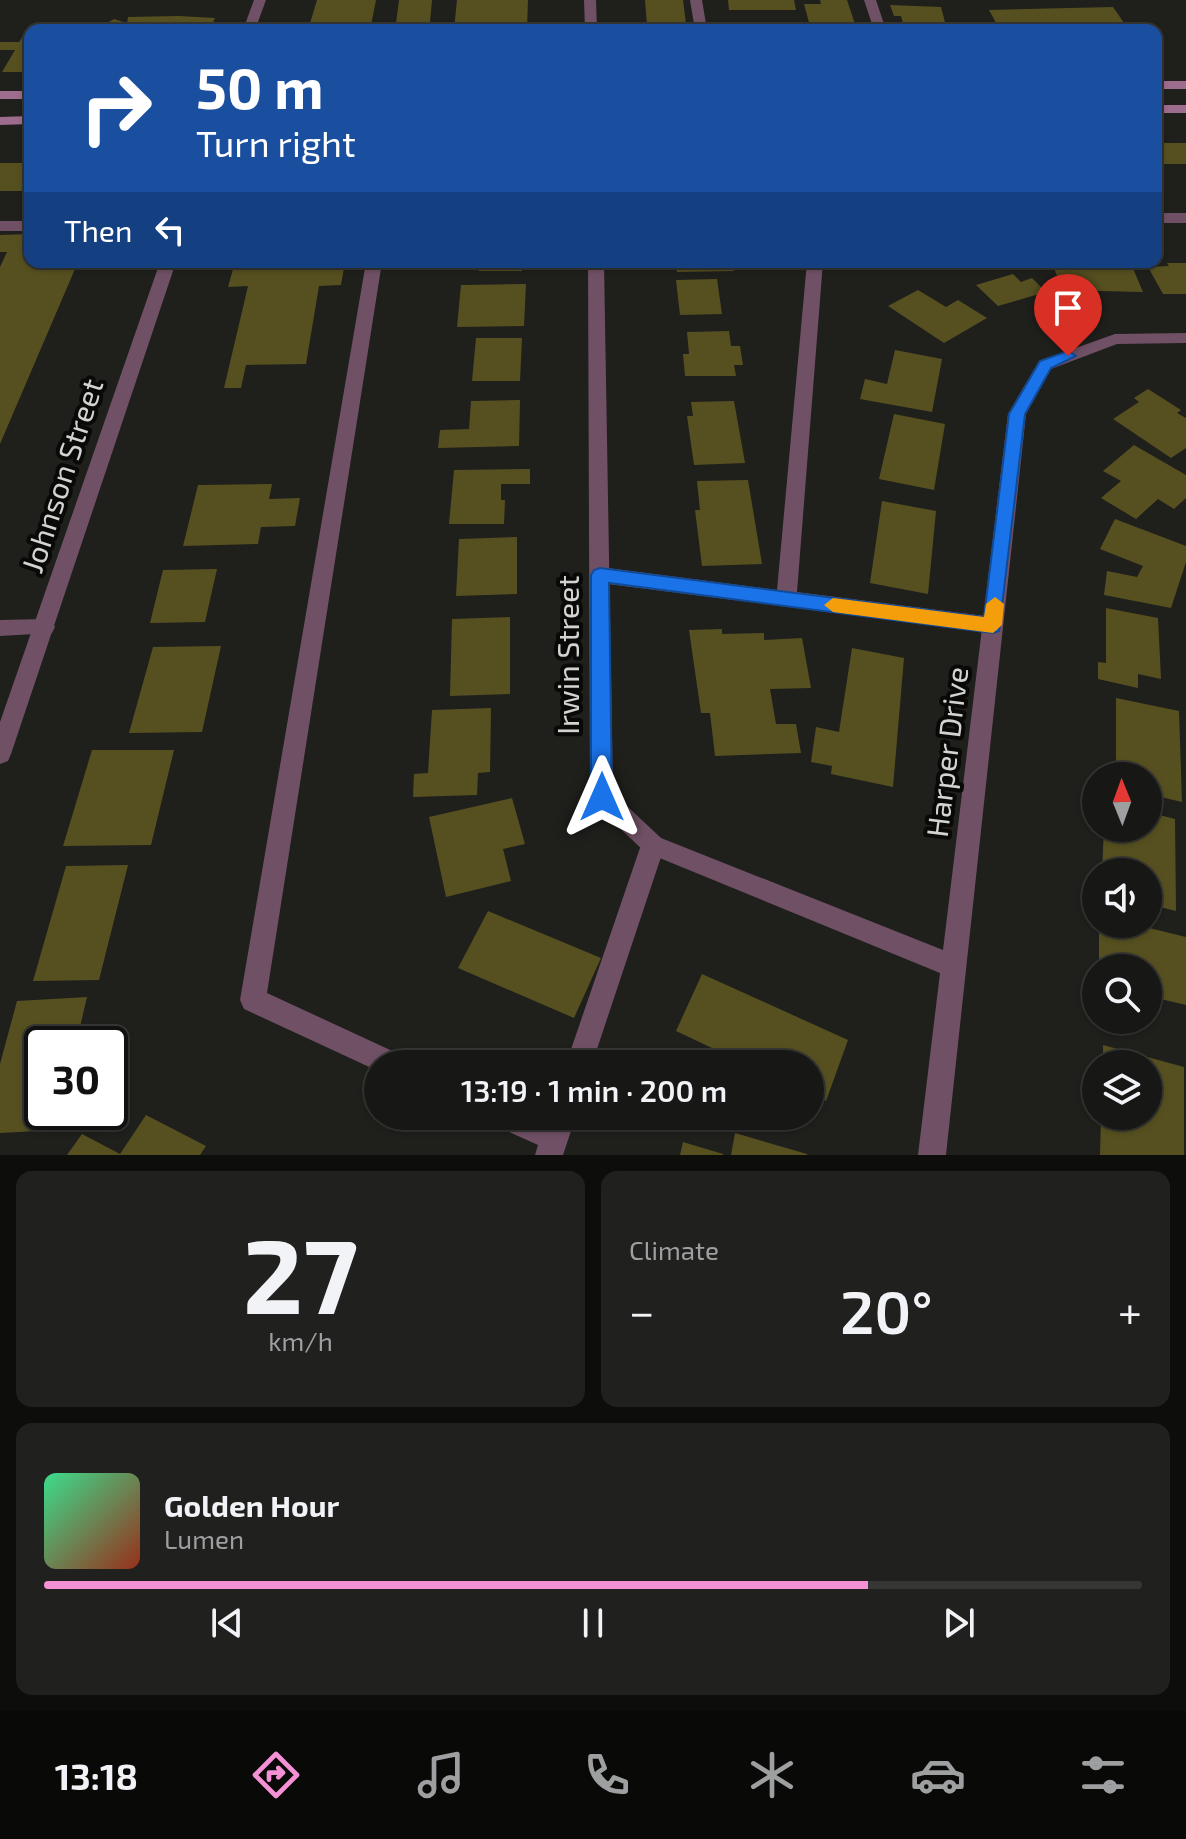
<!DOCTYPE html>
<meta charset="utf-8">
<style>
body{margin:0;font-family:"Exo 2",sans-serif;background:#20201e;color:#f1f3f6;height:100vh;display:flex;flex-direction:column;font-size:30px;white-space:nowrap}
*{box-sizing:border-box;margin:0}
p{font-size:26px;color:#9e9fa0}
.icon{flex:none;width:44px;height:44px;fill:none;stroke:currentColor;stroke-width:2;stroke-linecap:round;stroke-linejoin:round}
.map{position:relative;height:1155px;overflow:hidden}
.panel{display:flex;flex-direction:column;gap:16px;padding:16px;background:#0d0d0c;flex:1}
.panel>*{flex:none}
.top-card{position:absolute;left:24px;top:24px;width:1138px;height:244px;border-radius:16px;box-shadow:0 2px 6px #0004,0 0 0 2px #363634;background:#1a4fa0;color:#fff;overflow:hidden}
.needle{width:52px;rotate:359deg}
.controls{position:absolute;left:1082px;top:762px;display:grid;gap:16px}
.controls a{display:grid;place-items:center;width:80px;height:80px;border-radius:50%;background:#171715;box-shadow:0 2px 6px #0004,0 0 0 2px #363634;font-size:40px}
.speed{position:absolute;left:24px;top:1026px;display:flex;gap:16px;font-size:40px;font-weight:700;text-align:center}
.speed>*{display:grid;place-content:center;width:104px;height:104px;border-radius:50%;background:#171715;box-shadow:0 2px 6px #0004,0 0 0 2px #363634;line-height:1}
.speed .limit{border:4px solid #111;border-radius:12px;background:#fff;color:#111}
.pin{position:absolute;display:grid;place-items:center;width:68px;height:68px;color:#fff;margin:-82px -34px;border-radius:50% 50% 50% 0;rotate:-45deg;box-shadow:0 0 8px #0007}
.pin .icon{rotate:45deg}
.me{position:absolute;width:88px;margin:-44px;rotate:0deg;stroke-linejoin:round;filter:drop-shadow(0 0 6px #0008)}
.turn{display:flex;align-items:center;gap:28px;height:168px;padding:0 40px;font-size:36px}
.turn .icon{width:104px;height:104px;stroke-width:2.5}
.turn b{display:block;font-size:56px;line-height:68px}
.then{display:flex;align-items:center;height:76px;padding:0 40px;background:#0003;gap:16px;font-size:30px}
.big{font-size:60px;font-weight:600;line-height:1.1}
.panel .card{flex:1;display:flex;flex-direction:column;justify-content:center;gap:12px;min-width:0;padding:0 28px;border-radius:16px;background:#20201e}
.panel .dial{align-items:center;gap:0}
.dial b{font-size:104px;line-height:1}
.song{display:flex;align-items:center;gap:24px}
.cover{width:96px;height:96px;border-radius:12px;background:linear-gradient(135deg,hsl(150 70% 55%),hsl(10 70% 35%))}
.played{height:8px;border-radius:4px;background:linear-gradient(90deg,#f491d4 75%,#363634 75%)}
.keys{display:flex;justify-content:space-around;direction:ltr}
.heat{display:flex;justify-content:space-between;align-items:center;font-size:44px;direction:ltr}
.panel .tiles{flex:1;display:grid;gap:16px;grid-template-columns:1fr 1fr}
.card:last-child{grid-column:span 2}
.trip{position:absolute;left:364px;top:1050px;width:460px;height:80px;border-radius:40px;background:#171715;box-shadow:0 2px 6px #0004,0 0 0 2px #363634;font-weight:600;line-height:80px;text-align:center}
.tab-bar{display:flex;height:128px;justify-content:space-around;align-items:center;background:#090908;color:#9e9fa0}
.tab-bar .icon{width:56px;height:56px}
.tab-bar .on{color:#f491d4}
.tab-bar b{font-size:36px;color:#f1f3f6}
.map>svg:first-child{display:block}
</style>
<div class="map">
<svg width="1186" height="1155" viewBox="0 0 1186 1155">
<rect width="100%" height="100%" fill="#1f1f1c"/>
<g fill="#565020">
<path d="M317 0H376L370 30H308Z"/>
<path d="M399 0H432L430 22 396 23Z"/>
<path d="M457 0H528L527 30H454Z"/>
<path d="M645 0H683L686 24 647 25Z"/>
<path d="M728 0H794L796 10H729Z"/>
<path d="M820 0H847L857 30H811L804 4H821Z"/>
<path d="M890 5 941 7 947 30H905L901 16H894Z"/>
<path d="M1113 7 1129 30H1000L989 10Z"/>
<path d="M179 16 215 18 210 30H122L107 23 114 19 127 23 128 17Z"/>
<path d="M30 25H68L64 30H30V72H2L15 50H0V42H19Z"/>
<path d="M1156 143H1186V164H1164L1156 150Z"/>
<path d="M0 163H30V185L27 191H0Z"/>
<path d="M30 234V262H78L0 444V267L7 252H0V235Z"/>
<path d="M235 262H345L341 285 319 286 306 364 246 365 241 388H224L248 286 228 287Z"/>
<rect x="479" y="262" width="43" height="9"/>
<path d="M676 262H733L734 271 677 272Z"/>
<path d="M1167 263H1186V294H1163L1148 267 1169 266Z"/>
<path d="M1053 265 1132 266 1143 292 1062 290Z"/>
<path d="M1013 274 1021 282 1032 278 1046 292 998 306 976 285Z"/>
<path d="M717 279 722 314 680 315 676 280Z"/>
<path d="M526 284 524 326 457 327 461 285Z"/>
<path d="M918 290 946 307 958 300 987 318 944 343 888 306Z"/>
<path d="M729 331 731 346H740L743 365H734L736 376H685L683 354H689L687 332Z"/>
<path d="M476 338H522L520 381H472Z"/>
<path d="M895 350 942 359 932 412 860 399 865 379 887 384Z"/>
<path d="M1148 389 1181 410 1177 413 1186 418V448L1171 458 1113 419 1139 402 1134 398Z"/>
<path d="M520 400 519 446 438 448 440 430 469 429 471 401Z"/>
<path d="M734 401 745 463 694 465 687 416H693L691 402Z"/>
<path d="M894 414 945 424 934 490 879 479Z"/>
<path d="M1134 445 1186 475V498L1174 509 1158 499 1136 519 1101 498 1121 481 1103 471Z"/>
<path d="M530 469V484H501V500H505L504 524H449L454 470Z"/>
<path d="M748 480 762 564 702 566 695 510H700L697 481Z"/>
<path d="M272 484 269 499 300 498 295 526 261 527 258 544 183 546 198 485Z"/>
<path d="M882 501 936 511 928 594 870 583Z"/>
<path d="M1115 519 1186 546V562L1171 608 1104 595 1107 571 1137 577 1143 566 1100 549Z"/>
<path d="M517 537V594L456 596 459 539Z"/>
<path d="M217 569 205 622 150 623 163 570Z"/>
<path d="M1106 608 1158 618 1161 679 1138 674V688L1098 679V662L1106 663Z"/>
<path d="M510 617V694L450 696 452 619Z"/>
<path d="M722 629V634L764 633V640L802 638 811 688 770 689 776 724H796L801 753 715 756 710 713H701L689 630Z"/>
<path d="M221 646 202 732 129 733 153 647Z"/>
<path d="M852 648 904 658 893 787 831 774 832 766 811 762 816 727 839 732Z"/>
<path d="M1116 698 1179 711 1182 802 1148 794V776H1116Z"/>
<path d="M491 708 490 772 478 773 477 795 413 797 414 774 428 773 432 710Z"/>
<path d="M92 750H174L151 845 63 846Z"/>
<path d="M512 798 525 844 503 849 511 881 446 897 429 817Z"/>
<path d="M1148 812 1175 819 1176 911 1148 904V872H1102L1104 828H1148Z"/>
<path d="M128 865 99 980 33 981 66 866Z"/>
<path d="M488 911 601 958 574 1018 458 968Z"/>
<path d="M1099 924H1133L1186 937V1005L1148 996V968H1099Z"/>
<path d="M702 974 848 1040 826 1101 810 1094V1064H746L676 1031Z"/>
<path d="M87 997 76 1044H42V1112H60L56 1130 0 1133V1064L17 1001Z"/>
<path d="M1103 1045 1184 1067V1155H1100L1101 1116H1148V1064H1103Z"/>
<path d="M146 1115 206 1146 200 1155H67L82 1134 120 1154Z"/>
<path d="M735 1133 807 1154V1155H731Z"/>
<path d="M683 1142 723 1154V1155H680Z"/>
</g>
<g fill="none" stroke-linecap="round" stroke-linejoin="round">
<g fill="#705065" fill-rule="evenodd">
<path d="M690 0H702L707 30H695Z"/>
<path d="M864 0H876L886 30H874Z"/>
<rect x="1156" y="213" width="30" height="10"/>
<rect x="0" y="221" width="30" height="10"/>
<path d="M366 262H382L267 993 401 1055 405 1064H378V1071L244 1009 240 1000Z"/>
<path d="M807 262H823L797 592 993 617 1000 619 1003 625 1000 631 993 633 600 583 593 580 590 575 593 570 600 567 777 590Z"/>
<path d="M45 619 52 621 55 627 52 633 0 636V620Z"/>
<path d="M653 834 661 838 665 845 592 1064H566L641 845 645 838Z"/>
<path d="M492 1116H537L547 1120 548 1116H576L563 1155H535L538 1145 496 1126Z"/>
</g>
<g fill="#705065" fill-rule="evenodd">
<path d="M254 0H266L255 30H243Z"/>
<path d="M584 0H596L597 30H585Z"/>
<path d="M160 262H176L11 754 8 761 0 764V722Z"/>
<path d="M588 262H604L613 793 661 838 943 950 1008 414 1039 361 1115 334 1186 333V343L1117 344 1051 369 1026 414 946 1155H918L940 973 645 852 594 804 590 797Z"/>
</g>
<g fill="#9e6c8d" fill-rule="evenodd">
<rect x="1156" y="81" width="30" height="8"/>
<rect x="0" y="91" width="30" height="8"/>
<rect x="1156" y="105" width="30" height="8"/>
<path d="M30 116V124L0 125V117Z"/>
</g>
</g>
<path fill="#1a73e8" stroke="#114b97" stroke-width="2" d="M1068 351 1076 356 1051 368 1025 414 999 631 993 633 609 583 612 797 609 804 602 807 594 804 591 797V575L594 570 600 568 984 617 1009 414 1040 361Z"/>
<path fill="#f59e0b" d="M995 597 1004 604 1002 625 993 633 833 612 824 605 833 598 984 617 986 604Z"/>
<g text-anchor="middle" stroke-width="8" stroke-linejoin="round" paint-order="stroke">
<g font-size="30" fill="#d3d3d1" stroke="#090908">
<text transform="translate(63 476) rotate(-72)" y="10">Johnson Street</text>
<text transform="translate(569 655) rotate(-90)" y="10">Irwin Street</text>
<text transform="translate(948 752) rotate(-83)" y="10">Harper Drive</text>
</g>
</g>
</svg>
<div class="controls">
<a><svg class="needle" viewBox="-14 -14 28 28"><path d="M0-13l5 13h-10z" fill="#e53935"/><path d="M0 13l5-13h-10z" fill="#9e9fa0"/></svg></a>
<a><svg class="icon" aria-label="sound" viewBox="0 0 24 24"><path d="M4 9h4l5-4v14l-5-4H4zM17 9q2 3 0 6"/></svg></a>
<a><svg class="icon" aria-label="search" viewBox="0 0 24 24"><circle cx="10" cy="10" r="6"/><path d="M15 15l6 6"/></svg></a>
<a><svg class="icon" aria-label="layers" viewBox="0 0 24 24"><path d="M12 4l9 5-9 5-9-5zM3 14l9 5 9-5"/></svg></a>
</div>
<div class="speed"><div class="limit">30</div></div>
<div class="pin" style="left:1068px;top:356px;background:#d93025"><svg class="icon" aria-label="arrive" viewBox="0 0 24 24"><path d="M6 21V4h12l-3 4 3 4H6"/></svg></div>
<svg class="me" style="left:602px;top:797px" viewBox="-20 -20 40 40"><path d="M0-17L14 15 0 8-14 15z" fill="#1a73e8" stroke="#fff" stroke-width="4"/></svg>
<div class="trip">13:19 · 1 min · 200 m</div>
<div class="top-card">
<div class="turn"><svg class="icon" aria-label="right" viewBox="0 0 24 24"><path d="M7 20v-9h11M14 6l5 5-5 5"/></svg><div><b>50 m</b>Turn right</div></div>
<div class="then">Then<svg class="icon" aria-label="left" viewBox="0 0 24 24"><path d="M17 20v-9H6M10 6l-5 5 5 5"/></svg></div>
</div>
</div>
<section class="panel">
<div class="tiles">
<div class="card dial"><b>27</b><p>km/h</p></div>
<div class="card"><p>Climate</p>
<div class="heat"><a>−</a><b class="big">20°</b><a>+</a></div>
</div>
<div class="card">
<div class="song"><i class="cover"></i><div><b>Golden Hour</b><p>Lumen</p></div></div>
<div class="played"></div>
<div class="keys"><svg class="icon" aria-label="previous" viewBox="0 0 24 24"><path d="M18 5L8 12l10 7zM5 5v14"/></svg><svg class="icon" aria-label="pause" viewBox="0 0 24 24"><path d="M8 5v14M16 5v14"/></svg><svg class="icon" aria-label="next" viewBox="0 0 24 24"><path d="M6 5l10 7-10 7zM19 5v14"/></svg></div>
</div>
</div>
</section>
<nav class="tab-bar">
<b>13:18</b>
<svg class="icon on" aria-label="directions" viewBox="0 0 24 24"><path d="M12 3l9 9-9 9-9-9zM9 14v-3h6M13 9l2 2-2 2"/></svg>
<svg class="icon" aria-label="music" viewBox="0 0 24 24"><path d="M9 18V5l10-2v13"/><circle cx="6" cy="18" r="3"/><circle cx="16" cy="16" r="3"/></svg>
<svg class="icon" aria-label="phone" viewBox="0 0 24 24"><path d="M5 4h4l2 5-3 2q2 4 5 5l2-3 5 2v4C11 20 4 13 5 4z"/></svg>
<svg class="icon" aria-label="climate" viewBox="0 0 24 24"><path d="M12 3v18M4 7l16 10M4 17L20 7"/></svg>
<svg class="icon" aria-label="car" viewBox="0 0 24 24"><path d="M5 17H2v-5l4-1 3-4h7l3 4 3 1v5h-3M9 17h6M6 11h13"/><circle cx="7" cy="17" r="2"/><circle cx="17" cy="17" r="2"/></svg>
<svg class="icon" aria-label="filters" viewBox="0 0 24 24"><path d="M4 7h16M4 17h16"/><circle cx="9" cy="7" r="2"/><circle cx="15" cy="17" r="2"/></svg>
</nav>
